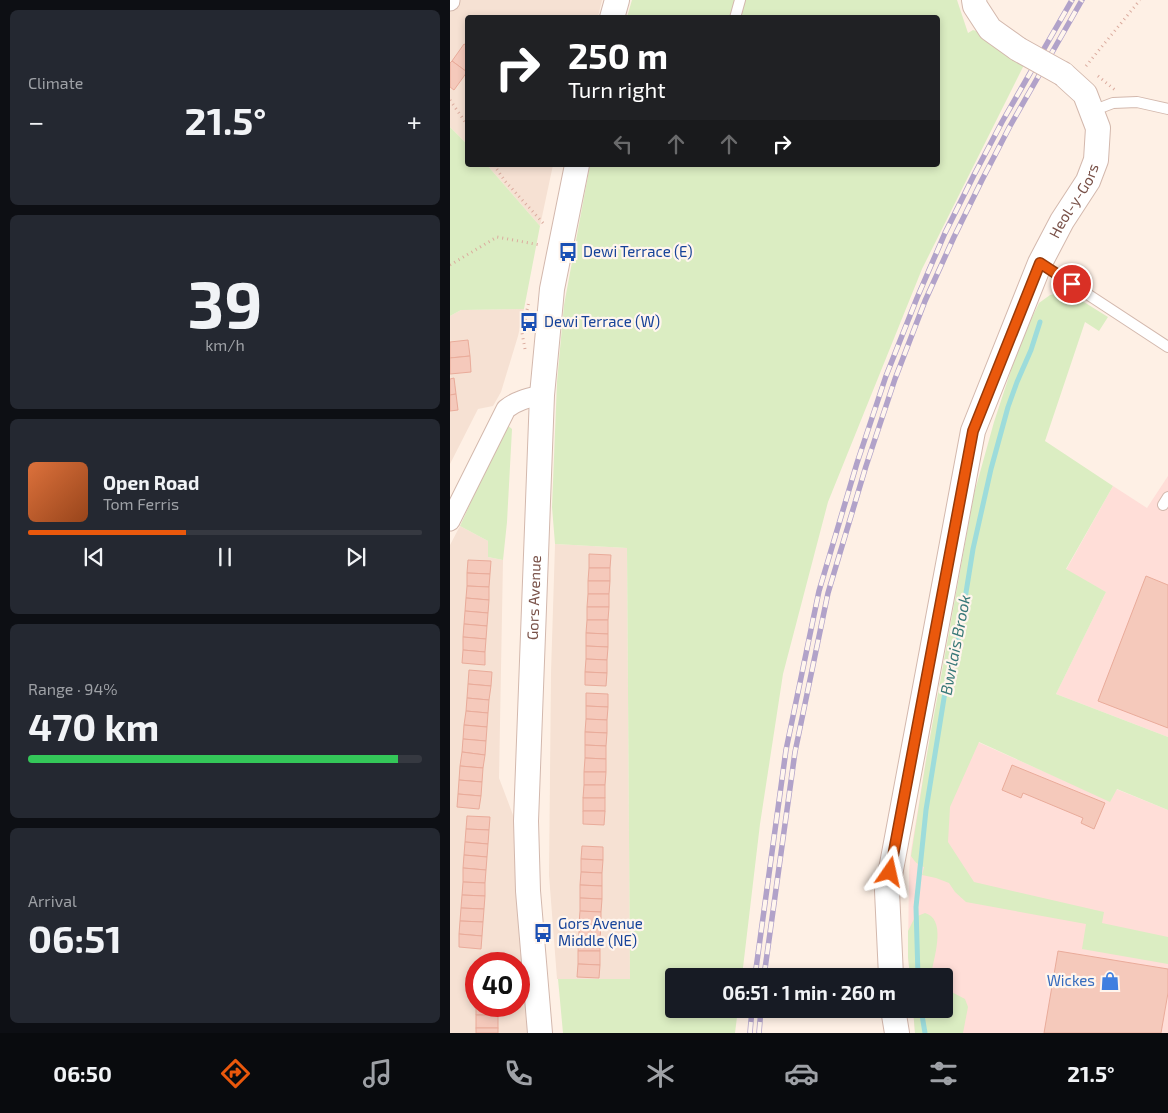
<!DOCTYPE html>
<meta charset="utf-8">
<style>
body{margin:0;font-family:"Exo 2",sans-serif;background:#242831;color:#f1f3f6;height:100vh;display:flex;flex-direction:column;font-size:19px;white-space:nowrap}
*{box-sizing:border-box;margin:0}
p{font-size:16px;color:#9ea1a6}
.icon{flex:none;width:28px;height:28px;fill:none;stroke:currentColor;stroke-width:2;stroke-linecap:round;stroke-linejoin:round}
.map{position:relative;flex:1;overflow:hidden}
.side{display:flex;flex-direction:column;gap:10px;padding:10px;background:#0d0f14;width:450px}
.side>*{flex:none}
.guide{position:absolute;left:15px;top:15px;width:475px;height:152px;border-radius:5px;box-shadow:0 2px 8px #0003;background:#202124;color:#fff;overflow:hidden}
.speed{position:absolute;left:15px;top:952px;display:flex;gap:10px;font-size:25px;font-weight:700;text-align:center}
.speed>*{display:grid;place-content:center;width:65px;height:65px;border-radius:50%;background:#171b24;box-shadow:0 2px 8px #0003;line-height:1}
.speed .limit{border:8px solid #d22;background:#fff;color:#111}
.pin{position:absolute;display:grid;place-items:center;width:42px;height:42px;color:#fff;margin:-21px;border:2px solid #fff;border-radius:50%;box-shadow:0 1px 5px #0007}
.me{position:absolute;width:55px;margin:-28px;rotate:11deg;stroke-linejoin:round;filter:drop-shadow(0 0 4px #0008)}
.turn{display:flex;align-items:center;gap:18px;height:105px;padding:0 20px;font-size:22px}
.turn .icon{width:65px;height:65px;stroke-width:2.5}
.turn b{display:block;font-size:35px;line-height:42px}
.lanes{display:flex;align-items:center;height:48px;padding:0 20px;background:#0003;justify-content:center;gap:25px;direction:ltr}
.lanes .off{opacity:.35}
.big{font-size:38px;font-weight:700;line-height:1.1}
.side .card{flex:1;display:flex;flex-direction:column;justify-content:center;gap:8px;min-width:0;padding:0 18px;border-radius:8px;background:#242831}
.side .dial{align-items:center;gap:0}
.dial b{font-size:65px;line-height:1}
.song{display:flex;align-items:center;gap:15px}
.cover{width:60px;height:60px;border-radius:8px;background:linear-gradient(135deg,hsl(20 70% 55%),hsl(20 70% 35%))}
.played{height:5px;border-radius:2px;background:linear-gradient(90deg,#ea580c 40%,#363941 40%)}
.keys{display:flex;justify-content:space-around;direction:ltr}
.heat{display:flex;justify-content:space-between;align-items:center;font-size:28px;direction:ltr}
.charge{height:8px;border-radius:4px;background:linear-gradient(90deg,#34c759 94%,#363941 0)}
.trip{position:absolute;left:215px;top:968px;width:288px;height:50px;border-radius:5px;background:#171b24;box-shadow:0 2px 8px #0003;font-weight:700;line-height:50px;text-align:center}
.dock{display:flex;height:80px;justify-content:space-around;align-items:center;background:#090b0e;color:#9ea1a6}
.dock .icon{width:35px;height:35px}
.dock .active{color:#ea580c}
.dock b{font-size:22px;color:#f1f3f6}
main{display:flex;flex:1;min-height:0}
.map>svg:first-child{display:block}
</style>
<main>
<section class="side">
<div class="card"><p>Climate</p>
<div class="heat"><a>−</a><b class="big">21.5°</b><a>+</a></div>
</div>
<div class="card dial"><b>39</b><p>km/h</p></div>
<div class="card">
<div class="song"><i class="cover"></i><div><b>Open Road</b><p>Tom Ferris</p></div></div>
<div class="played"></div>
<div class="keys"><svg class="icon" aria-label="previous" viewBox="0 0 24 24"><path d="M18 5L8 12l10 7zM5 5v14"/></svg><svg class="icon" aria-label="pause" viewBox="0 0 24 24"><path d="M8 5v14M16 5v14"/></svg><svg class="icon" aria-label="next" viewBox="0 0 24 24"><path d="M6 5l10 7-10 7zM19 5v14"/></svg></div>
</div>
<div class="card"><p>Range · 94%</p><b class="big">470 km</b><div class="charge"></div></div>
<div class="card"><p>Arrival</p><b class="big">06:51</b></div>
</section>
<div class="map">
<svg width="718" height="1033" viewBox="0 0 718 1033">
<rect width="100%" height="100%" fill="#fef0e5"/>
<g fill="#f6e1d3" fill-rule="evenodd">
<path d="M0 0H152L148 17 18 18 17 144 0 127Z"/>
<path d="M37 165H103L90 226Z"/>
<path d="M74 309 68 336 51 392 43 406 28 409 0 464V316L11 310Z"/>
<path d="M10 526 38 541V557L53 560 49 778 66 823 82 1033H0V545ZM26 964H69V1006H26Z"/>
<path d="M105 544 177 548 180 980 107 979 99 875 101 673Z"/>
</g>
<g fill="#ffded8">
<path d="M718 476V737L606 694 656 592 616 570 663 486 697 508Z"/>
<path d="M483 722 660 801 666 789 718 810V1033H465L463 1009H494V976H460L458 957 459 871 461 851 477 754Z"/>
</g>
<g fill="#dbedc2">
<path d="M182 0H507L518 33 523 30 529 32 575 63 472 269 378 502 333 674 310 824 292 976H224V1009H288L285 1033H113L108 979H180L177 548 105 544 102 507 107 382 114 305 140 165H488V18L177 17Z"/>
<path d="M0 127 17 144 18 165H37L90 226 74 309 11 310 0 316Z"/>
<path d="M606 294 611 295 618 299 621 294 658 317 649 331 635 322 595 441 663 486 616 569 656 592 606 694 718 737V810L667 789 660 802 529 742 500 807 498 842 524 882 654 912 652 923 718 937V964L632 949 636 924 516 902 505 892 499 883 486 878 472 875 474 867C468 865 464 861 461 856L477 754 524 494 544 422 571 340 589 303 600 295Z"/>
<path d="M56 424 62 429 57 522 53 560 38 557V541L10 526Z"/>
<path d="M475 913C496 919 485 954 482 970L486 976H460L458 957V931L465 917Z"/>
<path d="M494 988 515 999 518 1007 513 1033H465L463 1009H494Z"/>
</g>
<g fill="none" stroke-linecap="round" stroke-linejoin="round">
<g stroke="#9ddcdb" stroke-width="5">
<path d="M468 976 466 907 476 810 495 692 509 636 523 549 541 469 558 407 567 382 581 350 590 322"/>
<path d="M471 1009 475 1033"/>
</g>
</g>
<g fill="#f5c9bb" stroke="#e9ab9a">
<path d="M14 44 18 46 17 72 2 61Z"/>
<path d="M2 61 17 72 4 90 0 87V63Z"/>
<path d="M18 340 20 356 0 358V342Z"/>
<path d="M20 356 21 372 0 374V358Z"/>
<path d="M4 378 6 394 0 395V379Z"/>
<path d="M6 394 8 410 0 411V395Z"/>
<path d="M139 554 161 555 160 568H139Z"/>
<path d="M18 560 41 561 40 574 17 573Z"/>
<path d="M139 568H160V581H138Z"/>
<path d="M17 573 40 574 39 587 17 586Z"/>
<path d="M696 576 718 585V728L648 701Z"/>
<path d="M138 581H160L159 594H138Z"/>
<path d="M17 586 39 587V600L16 598Z"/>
<path d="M138 594H159V607H137Z"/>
<path d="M16 598 39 600 38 613 15 611Z"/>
<path d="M137 607H159L158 620H137Z"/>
<path d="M15 611 38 613 37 626 14 624Z"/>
<path d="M137 620H158V634L136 633Z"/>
<path d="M14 624 37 626 36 639 13 637Z"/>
<path d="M136 633 158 634V647L136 646Z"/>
<path d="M13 637 36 639 35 652 13 650Z"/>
<path d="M136 646 158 647 157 660 136 659Z"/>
<path d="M13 650 35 652V665L12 663Z"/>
<path d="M136 659 157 660V673L135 672Z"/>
<path d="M19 670 42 672 41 686 18 684Z"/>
<path d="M135 672 157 673 156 686 135 685Z"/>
<path d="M18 684 41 686 39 700 17 698Z"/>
<path d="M136 693 158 694V707L136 706Z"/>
<path d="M17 698 39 700 38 713 16 711Z"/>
<path d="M136 706 158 707 157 720 136 719Z"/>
<path d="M16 711 38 713 37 727 14 725Z"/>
<path d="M136 719 157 720V733L135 732Z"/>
<path d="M14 725 37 727 36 741 13 739Z"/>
<path d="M135 732 157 733 156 746 135 745Z"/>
<path d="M13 739 36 741 35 755 12 752Z"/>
<path d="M135 745 156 746V759L135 758Z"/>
<path d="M12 752 35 755 33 768 10 766Z"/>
<path d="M135 758 156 759V772H134Z"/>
<path d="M562 765 655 803 644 829 631 823 633 818 573 793 571 798 552 790Z"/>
<path d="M10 766 33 768 32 782 9 780Z"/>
<path d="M134 772H156L155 785H134Z"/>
<path d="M9 780 32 782 31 796 8 794Z"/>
<path d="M134 785H155V798H133Z"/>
<path d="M8 794 31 796 29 809 7 807Z"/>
<rect x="133" y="798" width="22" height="13"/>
<path d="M133 811H155L154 825 133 824Z"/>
<path d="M17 816 40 817 39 830 16 829Z"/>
<path d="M16 829 39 830 38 844 15 842Z"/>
<path d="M15 842 38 844 37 857 14 855Z"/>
<path d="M132 846 153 847V860L131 859Z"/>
<path d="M14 855 37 857 36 870 13 868Z"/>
<path d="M131 859 153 860 152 873 131 872Z"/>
<path d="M13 868 36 870 35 883 13 882Z"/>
<path d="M131 872 152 873V886L130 885Z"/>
<path d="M13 882 35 883V896L12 895Z"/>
<path d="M130 885 152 886V899L130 898Z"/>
<path d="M12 895 35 896 34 909 11 908Z"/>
<path d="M130 898 152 899 151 912 130 911Z"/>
<path d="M11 908 34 909 33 922 10 921Z"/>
<path d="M130 911 151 912V925L129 924Z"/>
<path d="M10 921 33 922 32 936 9 934Z"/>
<path d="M129 924 151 925 150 938H129Z"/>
<path d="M9 934 32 936 31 949 9 947Z"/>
<path d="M129 938H150V951H128Z"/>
<path d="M128 951H150V965L128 964Z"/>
<path d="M608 951 718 969V993L711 1033H594Z"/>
<path d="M128 964 150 965 149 978 127 977Z"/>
<path d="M26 1002V1006H48V1015H26Z"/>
<rect x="26" y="1015" width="22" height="13"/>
<rect x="26" y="1028" width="22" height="5"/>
</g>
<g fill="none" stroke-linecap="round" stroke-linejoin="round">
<g stroke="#d3b8ad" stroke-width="12">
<g id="service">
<path d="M285 18 290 0"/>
<path d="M642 111 663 103 687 102 718 109"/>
<path d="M590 263 718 347"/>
<path d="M713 505 718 497"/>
</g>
</g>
<g stroke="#d3b8ad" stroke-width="21">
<g id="minor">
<path d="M0 1V0"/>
<path d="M0 521 56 409C67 400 79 398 92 395"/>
</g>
</g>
<g stroke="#d3b8ad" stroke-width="26">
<g id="tertiary">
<path d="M524 0 525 6 540 29 568 49"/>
<path d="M162 18 167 0"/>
<path id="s1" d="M441 976 437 891 523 431 590 263 612 221 638 181 646 160 648 128 635 94 613 74"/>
<path d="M443 1009 447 1033"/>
<path id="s2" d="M90 1033 78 891 76 821 92 395 102 289 127 165"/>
</g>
</g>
<g stroke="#dbab9e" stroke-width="3" stroke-dasharray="1 4" stroke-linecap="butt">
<path d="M636 66 690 0"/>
<path d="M648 76 665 90"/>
<path d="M0 100 18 126"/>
<path d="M44 165 55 181 94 224"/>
<path d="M0 265 47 237 90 245"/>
<path d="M75 349 72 333 79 301"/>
</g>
<use href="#service" stroke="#fff" stroke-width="10"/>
<use href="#minor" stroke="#fff" stroke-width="19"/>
<use href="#tertiary" stroke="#fff" stroke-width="24"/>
<g stroke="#b1a2c9" stroke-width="5.5">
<g id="rail">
<path d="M305 976 336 750 369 591 407 463 436 376 467 298 495 233 524 175 552 122 622 0"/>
<path d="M314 976 345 752 378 593 416 466 445 379 475 301 504 237 532 180 560 126 632 0"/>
<path d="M300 1033 302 1009"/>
<path d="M309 1033 311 1009"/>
</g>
</g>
<use href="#rail" stroke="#fff5ed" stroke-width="4" stroke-dasharray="11" stroke-linecap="butt"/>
<g stroke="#d3b8ad" stroke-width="26" stroke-linecap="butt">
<path id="tertiary-bridge" d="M568 49 613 74"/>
</g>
<use href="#tertiary-bridge" stroke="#fff" stroke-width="24"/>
</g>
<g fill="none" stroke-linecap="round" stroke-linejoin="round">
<g stroke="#983908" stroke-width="12">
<path id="route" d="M440 872 523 431 590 263 622 284"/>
</g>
<use href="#route" stroke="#ea580c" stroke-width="9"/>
</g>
<defs>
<g id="bus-bare" transform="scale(1.5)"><path d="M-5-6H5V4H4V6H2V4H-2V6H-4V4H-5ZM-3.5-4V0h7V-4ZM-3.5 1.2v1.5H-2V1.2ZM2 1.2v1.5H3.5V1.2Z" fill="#1a4fb4" stroke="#fff5ed" stroke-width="2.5" paint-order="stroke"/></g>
<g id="shop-bare" transform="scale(1.5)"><path d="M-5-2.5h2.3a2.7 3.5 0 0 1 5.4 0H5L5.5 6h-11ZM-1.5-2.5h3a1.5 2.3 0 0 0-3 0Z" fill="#3f7fe0" stroke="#fff5ed" stroke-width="2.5" paint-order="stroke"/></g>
</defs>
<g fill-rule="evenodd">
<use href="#bus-bare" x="118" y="252"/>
<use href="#bus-bare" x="79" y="322"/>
<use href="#bus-bare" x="93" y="933"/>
<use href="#shop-bare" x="660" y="981"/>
</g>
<g text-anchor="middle" stroke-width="4.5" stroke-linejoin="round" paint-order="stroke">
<g font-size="15" fill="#795148" stroke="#fff5ed">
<text dy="5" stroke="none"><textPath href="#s1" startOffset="805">Heol-y-Gors</textPath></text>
<text dy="5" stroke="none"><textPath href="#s2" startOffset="436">Gors Avenue</textPath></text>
</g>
<g font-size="15" fill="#164399" stroke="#fff5ed" text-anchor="start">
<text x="133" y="257">Dewi Terrace (E)</text>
<text x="94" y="327">Dewi Terrace (W)</text>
<text x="108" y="929">Gors Avenue<tspan x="108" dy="17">Middle (NE)</tspan></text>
</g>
<g font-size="15" fill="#366cbe" stroke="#fff5ed" text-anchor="end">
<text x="645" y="986">Wickes</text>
</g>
<g font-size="16" font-style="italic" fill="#387878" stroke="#fff5ed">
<text transform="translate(505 645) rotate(-79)" y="6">Bwrlais Brook</text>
</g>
</g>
</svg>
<div class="speed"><div class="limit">40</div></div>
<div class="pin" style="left:622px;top:284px;background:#d93025"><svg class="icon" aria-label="arrive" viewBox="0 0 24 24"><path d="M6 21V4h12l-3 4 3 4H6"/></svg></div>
<svg class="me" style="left:440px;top:872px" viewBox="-20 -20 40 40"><path d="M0-17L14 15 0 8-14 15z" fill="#ea580c" stroke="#fff" stroke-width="4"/></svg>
<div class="trip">06:51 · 1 min · 260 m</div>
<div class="guide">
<div class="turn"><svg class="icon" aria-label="right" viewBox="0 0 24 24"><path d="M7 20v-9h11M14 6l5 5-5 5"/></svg><div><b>250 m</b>Turn right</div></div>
<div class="lanes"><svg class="icon off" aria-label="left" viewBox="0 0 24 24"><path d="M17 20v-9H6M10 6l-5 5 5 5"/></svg><svg class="icon off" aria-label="ahead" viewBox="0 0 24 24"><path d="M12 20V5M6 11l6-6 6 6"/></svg><svg class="icon off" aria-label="ahead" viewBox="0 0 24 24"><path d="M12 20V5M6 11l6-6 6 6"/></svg><svg class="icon" aria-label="right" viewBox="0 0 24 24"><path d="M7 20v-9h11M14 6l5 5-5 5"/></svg></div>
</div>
</div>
</main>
<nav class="dock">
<b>06:50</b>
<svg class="icon active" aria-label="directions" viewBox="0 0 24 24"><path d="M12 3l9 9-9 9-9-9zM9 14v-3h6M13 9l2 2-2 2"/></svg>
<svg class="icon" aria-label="music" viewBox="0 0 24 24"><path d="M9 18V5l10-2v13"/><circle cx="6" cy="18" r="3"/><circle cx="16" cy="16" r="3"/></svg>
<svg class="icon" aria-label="phone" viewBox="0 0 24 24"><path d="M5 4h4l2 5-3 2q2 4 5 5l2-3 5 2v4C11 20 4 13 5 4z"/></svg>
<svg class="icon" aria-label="climate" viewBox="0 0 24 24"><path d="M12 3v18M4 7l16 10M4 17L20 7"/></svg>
<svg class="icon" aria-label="car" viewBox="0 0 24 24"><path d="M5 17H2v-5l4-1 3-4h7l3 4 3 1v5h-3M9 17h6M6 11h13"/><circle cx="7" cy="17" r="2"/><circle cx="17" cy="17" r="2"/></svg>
<svg class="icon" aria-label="filters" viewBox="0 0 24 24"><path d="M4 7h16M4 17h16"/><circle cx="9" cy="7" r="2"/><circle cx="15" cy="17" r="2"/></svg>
<b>21.5°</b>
</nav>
